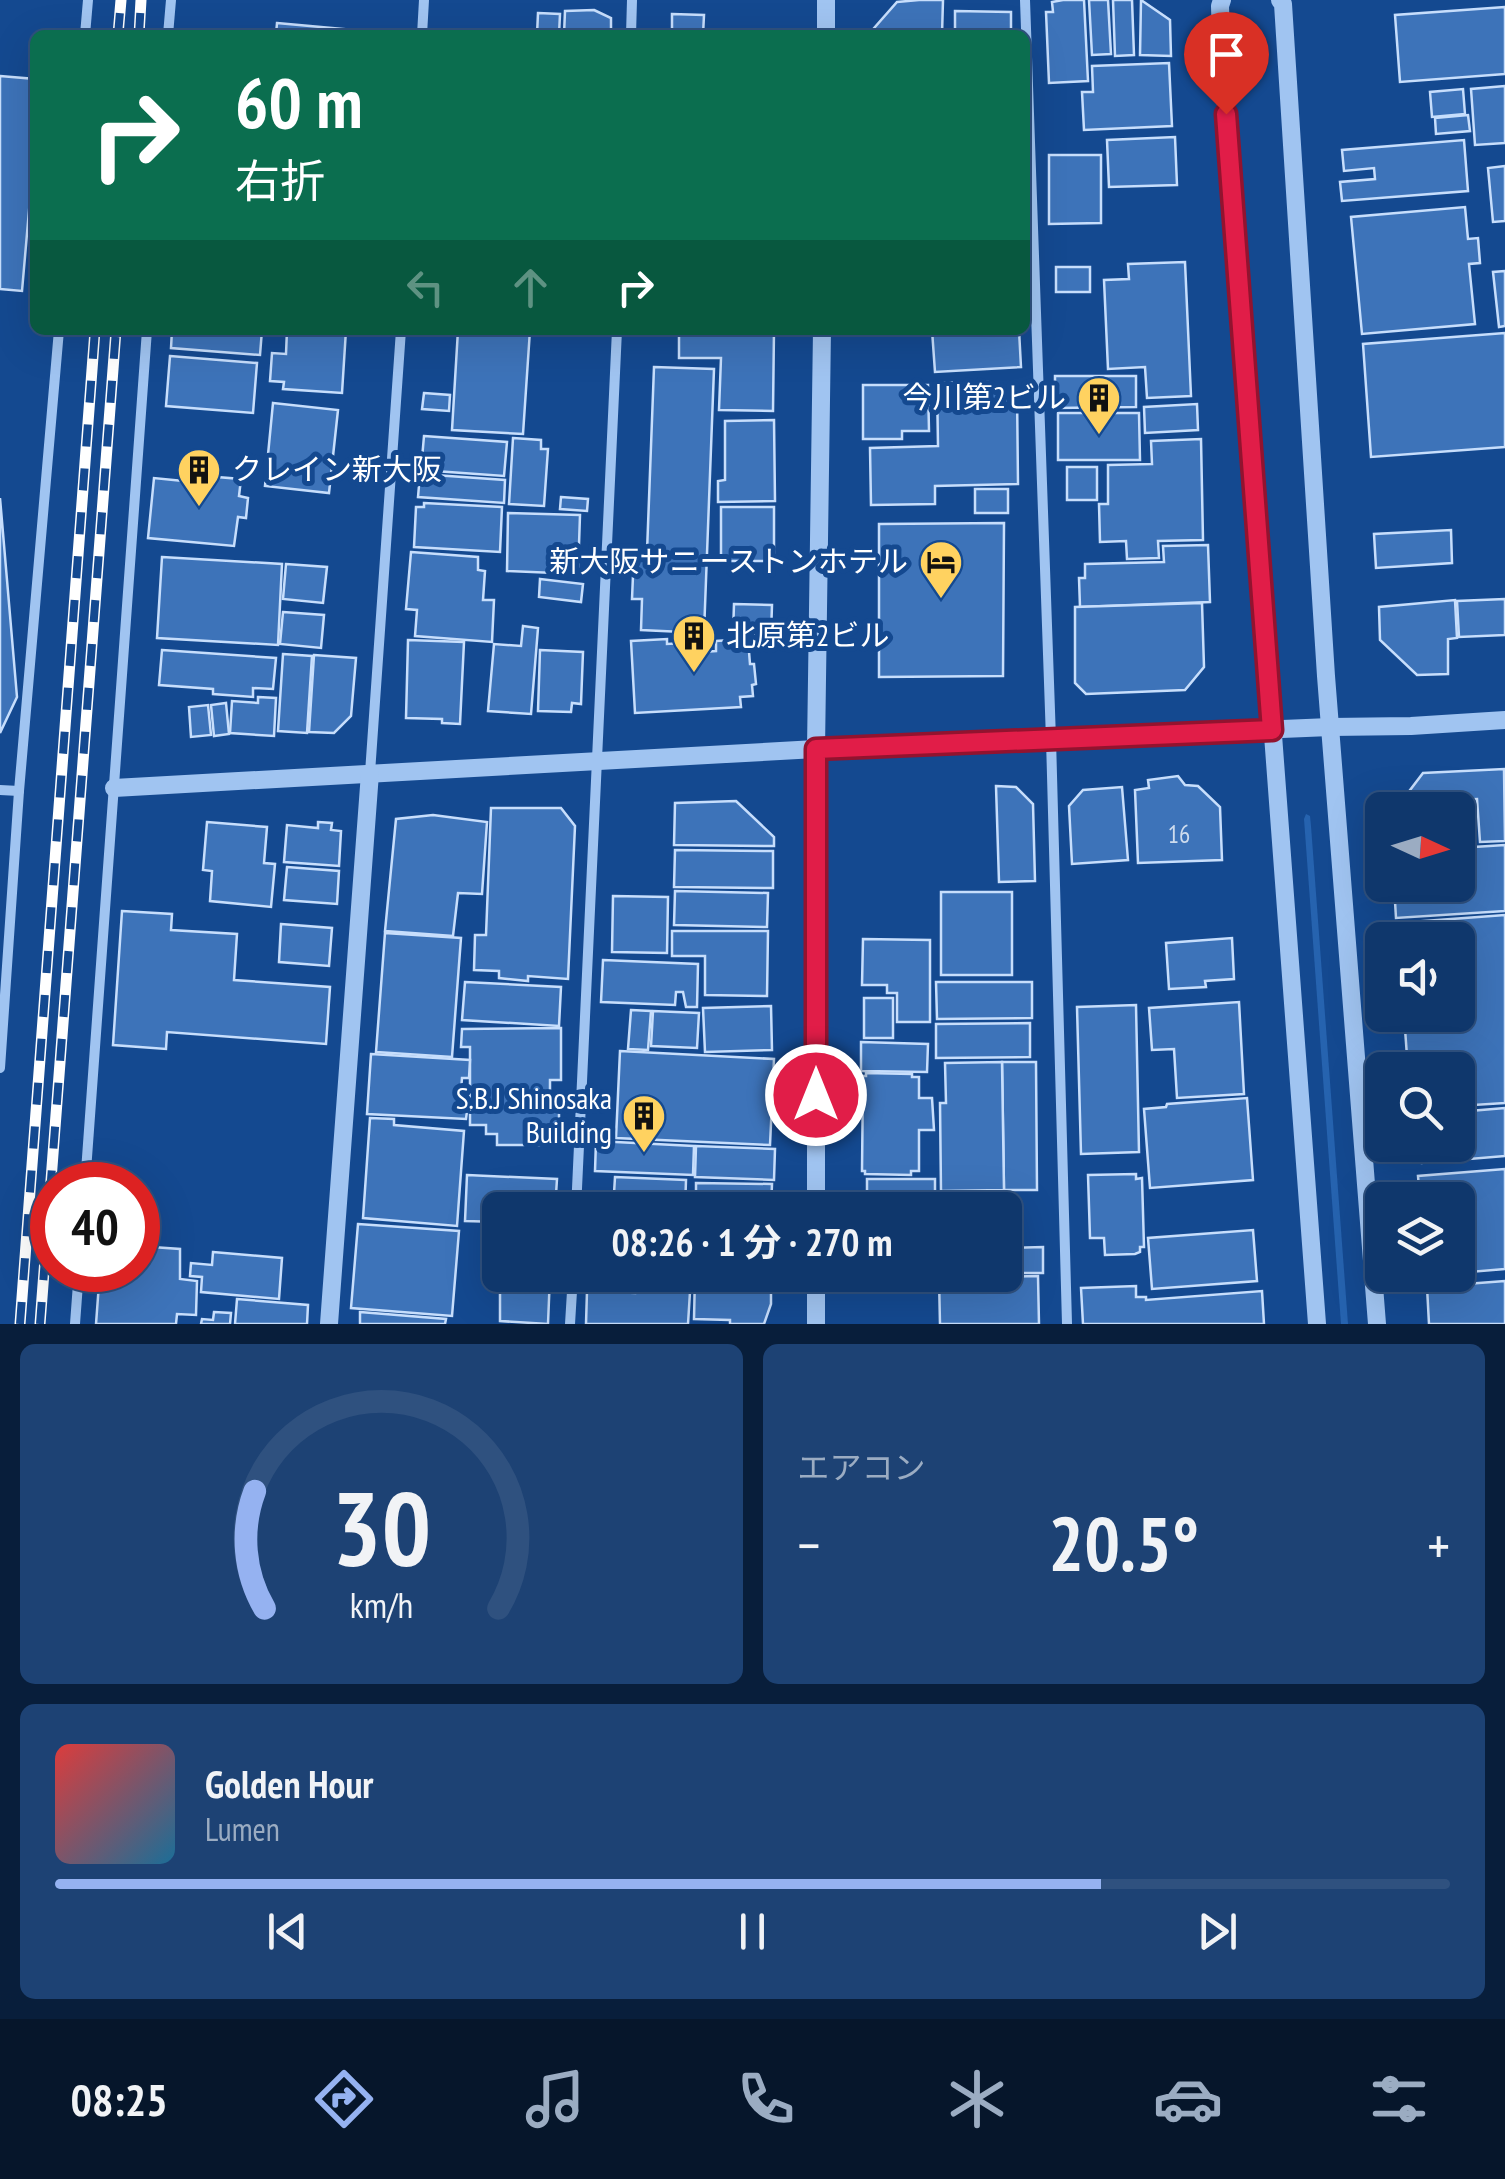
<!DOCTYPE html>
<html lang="ja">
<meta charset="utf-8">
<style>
body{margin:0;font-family:"PT Sans Narrow","Noto Sans JP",sans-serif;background:#1d4274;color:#f1f3f6;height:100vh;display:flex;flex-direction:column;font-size:38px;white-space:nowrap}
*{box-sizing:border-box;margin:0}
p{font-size:32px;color:#9bacc2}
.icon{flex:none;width:55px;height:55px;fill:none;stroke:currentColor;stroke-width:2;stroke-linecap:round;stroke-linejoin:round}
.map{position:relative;height:1324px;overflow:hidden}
.side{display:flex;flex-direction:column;gap:20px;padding:20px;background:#081e3b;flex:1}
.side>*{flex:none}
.guide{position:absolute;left:30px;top:30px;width:1000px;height:305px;border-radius:15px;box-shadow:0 10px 40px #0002,0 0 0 2px #2f517f;background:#0b6e4f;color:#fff;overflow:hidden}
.needle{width:65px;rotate:94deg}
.tools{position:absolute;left:1365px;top:792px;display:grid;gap:20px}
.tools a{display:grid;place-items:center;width:110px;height:110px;border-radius:15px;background:#0f376c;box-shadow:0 10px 40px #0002,0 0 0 2px #2f517f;font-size:50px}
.speed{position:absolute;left:30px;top:1162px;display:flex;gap:20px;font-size:50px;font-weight:700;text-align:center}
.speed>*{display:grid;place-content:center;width:130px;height:130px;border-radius:50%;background:#0f376c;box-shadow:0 10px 40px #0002,0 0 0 2px #2f517f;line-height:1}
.speed .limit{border:15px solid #d22;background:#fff;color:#111}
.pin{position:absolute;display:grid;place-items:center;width:85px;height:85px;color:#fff;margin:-102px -42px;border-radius:50% 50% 50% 0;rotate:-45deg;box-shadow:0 0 10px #0007}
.pin .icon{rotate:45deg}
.me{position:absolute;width:110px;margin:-55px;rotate:0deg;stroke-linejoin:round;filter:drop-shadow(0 0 8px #0008)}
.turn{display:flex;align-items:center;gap:35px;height:210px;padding:0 40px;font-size:45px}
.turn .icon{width:130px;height:130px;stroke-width:2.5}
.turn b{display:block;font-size:70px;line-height:85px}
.lanes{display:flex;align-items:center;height:95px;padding:0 40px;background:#0003;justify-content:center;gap:50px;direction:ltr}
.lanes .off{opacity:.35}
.big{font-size:75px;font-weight:700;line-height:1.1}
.side .card{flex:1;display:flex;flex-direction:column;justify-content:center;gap:15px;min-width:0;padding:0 35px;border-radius:15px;background:#1d4274}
.side .dial{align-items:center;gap:0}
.dial svg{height:260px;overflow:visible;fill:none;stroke:#2f517f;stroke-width:7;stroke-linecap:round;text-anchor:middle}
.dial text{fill:#f1f3f6;stroke:none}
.song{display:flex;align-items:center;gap:30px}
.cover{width:120px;height:120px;border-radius:15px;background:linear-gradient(135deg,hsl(0 70% 55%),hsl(200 70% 35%))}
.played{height:10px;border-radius:5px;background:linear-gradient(90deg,#95b2f1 75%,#2f517f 75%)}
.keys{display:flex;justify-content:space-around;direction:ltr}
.heat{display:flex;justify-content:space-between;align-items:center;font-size:55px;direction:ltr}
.side .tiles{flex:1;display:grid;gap:20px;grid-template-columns:1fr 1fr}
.card:last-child{grid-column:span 2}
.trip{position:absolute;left:482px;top:1192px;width:540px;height:100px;border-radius:15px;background:#0f376c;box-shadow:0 10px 40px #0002,0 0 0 2px #2f517f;font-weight:700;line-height:100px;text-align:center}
.tab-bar{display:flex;height:160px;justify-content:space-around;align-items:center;background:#06162b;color:#9bacc2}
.tab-bar .icon{width:70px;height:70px}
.tab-bar .selected{color:#95b2f1}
.tab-bar b{font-size:45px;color:#f1f3f6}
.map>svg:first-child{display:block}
</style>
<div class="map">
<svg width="1505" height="1324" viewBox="0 0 1505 1324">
<rect width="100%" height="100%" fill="#144990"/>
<path fill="#2663af" d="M1306 814 1310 816 1311 826 1348 1324H1341L1304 819Z"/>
<g fill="#3d73b9" stroke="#c7defc" stroke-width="2.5">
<path d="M919 0H943L942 35H868L897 2Z"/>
<path d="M1063 0H1084L1088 81 1049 83 1046 12H1053L1052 2Z"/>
<path d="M1089 0H1108L1111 54 1092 55Z"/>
<path d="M1113 0H1132L1134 55 1115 56Z"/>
<path d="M1141 0 1170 20 1171 56 1140 55Z"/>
<path d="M1505 7V74L1400 82 1395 15Z"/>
<path d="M594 10 611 18V35H564L565 11Z"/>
<path d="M955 11 1011 12V35H955Z"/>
<path d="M538 13 560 14 559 35H537Z"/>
<path d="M672 14 704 15 703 35H672Z"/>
<path d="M277 23 397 34V35H276Z"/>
<path d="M1169 63 1172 126 1084 130 1082 92H1093L1092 66Z"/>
<path d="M0 76 35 79V142L22 291 0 289Z"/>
<path d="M1505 86V143L1475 145 1471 89Z"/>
<path d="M1463 89 1465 114 1432 117 1430 92Z"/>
<path d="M1468 115 1470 131 1436 134 1435 118Z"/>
<path d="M1175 137 1177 185 1109 187 1107 140Z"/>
<path d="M1464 140 1468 191 1342 201 1340 182 1375 179 1374 168 1344 171 1342 150Z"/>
<path d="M1049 155H1101V223L1049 224Z"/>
<path d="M1505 166V221L1493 222 1488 168Z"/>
<path d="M1465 207 1468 239 1478 238 1480 263 1469 264 1475 324 1362 334 1351 217Z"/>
<path d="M1185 262 1191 396 1147 398 1145 367 1108 369 1104 280 1129 279 1128 264Z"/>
<rect x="1056" y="267" width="34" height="25"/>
<path d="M1505 271V326L1499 327 1493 272Z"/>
<path d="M172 330H262L260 355 171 348Z"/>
<path d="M287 330H346L342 393 283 389 284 382 270 381 272 353 286 354Z"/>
<path d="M458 330H530L523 434 452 430Z"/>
<path d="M679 330H774L773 411 719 410 721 358H679Z"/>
<path d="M932 330H1019L1021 367 935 372Z"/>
<path d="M1505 333V447L1371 457 1363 344Z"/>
<path d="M170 356 257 363 253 413 166 406Z"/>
<path d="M654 367 714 369 704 633 641 630 642 599H632L634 552H647Z"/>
<path d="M1055 376H1136V407L1055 408Z"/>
<path d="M988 382V392L1017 391 1018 484 935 486V504L871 505 870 448 938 446 937 383Z"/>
<path d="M863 385H928L929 431H902V439H863Z"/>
<path d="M424 393 450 395 449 411 422 409Z"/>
<path d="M273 403 338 410 329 493 265 486Z"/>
<path d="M1197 404 1198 430 1145 433 1144 407Z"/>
<path d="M1058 413H1139L1140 460H1058Z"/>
<path d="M774 420 775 501 718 502V481L725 480V421Z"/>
<path d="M424 436 507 442 504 476 421 470Z"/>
<path d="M513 438 541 440V449H548L544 506 509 504Z"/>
<path d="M1201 439 1203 540 1158 541 1159 558 1127 559 1126 541 1100 542 1099 504H1108V465L1152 464 1151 441Z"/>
<rect x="1067" y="467" width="30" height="33"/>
<path d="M420 474 505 480 504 503 418 497Z"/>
<path d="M204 476 241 479 239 496 248 498 246 518 238 517 234 546 148 538 154 478 204 483Z"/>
<rect x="975" y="489" width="33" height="24"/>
<path d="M561 497 588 499 587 511 560 509Z"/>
<path d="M0 498 17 697 0 733Z"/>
<path d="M424 503 502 507 500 552 414 547 416 507H424Z"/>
<rect x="721" y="507" width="53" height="54"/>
<path d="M508 513 580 515 578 574 507 571Z"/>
<path d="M1004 523 1003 676 879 677V524Z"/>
<path d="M1451 530 1452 563 1376 568 1374 534Z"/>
<path d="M1208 545 1210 602 1080 607 1079 578H1085V564L1164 562 1163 546Z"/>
<path d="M411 552 478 557V570L485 571 483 600H494L492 642 415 636 417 610 406 609Z"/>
<path d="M162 557 282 564 278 645 157 638Z"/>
<path d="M286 564 327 567 323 603 283 599Z"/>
<path d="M540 579 583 584 581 602 539 597Z"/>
<path d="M1505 599V635L1459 637 1457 601Z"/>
<path d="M1455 600 1457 638 1448 639V674L1417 675 1380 640 1379 607Z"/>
<path d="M1202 603 1204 667 1185 690 1086 694 1075 683V607Z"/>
<path d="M734 604 772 605 771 635 733 634Z"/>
<path d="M283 612 324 615 321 648 280 644Z"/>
<path d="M523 626 538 628 531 714 488 711 494 644 521 646Z"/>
<path d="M667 639V644L703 642V652L716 651V641L748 639 750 664H754L756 684 752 685 753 696 740 697 741 707 635 713 631 641Z"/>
<path d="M408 640 464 642 460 724 442 723V719L406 718Z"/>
<path d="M162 650 276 658 273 689 253 688V697L213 694V689L159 685Z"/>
<path d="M540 650 583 652 581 704 572 703 571 712 538 711Z"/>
<path d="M283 654 312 656 307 733 278 731Z"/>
<path d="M314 655 356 658 351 716 334 733 309 732Z"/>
<path d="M258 697 276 698 274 736 230 733 232 701 258 703Z"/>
<path d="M226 703 229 734 214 736 211 705Z"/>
<path d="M208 705 211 735 191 737 189 707Z"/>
<path d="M1504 769 1505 841 1480 842 1477 799 1401 802 1423 773Z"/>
<path d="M1178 776 1185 785 1198 786 1220 807 1222 860 1138 863 1135 790 1149 788 1148 780Z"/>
<path d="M996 786 1016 787 1033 804 1035 881 999 882Z"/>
<path d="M1122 787 1128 860 1072 864 1069 806 1083 790Z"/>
<path d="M736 801 774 837V846L674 845 675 803Z"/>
<path d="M1463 804 1464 822 1470 821 1472 841 1458 842V810H1393V808Z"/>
<path d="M491 808H561L575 826 568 979 528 976V981L499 978V971L474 970 475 935H486Z"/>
<path d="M433 815 487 822 482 894 458 893 453 936 385 931 396 819Z"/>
<path d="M207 822 267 827 264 863 275 864 271 907 210 901 212 871 203 870Z"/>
<path d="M318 822 332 823 331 830 341 831 339 866 284 862 287 825 318 828Z"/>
<path d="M1505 845V911L1396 918 1394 885H1458V848Z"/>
<path d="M675 850 773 851V888L674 887Z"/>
<path d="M287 867 339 871 337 904 284 900Z"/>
<path d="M675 891 768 893 767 927 674 925Z"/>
<rect x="941" y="892" width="71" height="83"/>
<path d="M613 896 668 897 667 953 612 952Z"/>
<path d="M122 911 172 914 171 930 237 934 234 980 330 987 326 1044 167 1032 166 1049 113 1045Z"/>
<path d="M1505 915V1103L1458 1106V1070H1408L1404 1015H1458V940H1399L1398 923Z"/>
<path d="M281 924 332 928 329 966 279 962Z"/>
<path d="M672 931H768L767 996 705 995V956H672Z"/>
<path d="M385 933 461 938 452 1057 376 1052Z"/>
<path d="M1232 938 1234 979 1205 981 1206 987 1169 989 1166 943Z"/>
<path d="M863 939 930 940V1022H897V993H887V985H862Z"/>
<path d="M603 960 698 964 697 1007H686L683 992H676L675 1005 601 1002Z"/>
<path d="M465 982 561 987 559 1026 462 1020Z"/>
<path d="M936 982H1032V1018L937 1019Z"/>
<rect x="864" y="998" width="29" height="40"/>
<path d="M1239 1002 1244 1094 1177 1098 1174 1049 1152 1050 1149 1008Z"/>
<path d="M1136 1005 1139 1152 1081 1154 1077 1007Z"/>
<path d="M771 1006 772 1050 705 1052 703 1008Z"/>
<path d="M631 1010 651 1011 648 1050 628 1049Z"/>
<path d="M653 1011 699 1013 697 1048 651 1046Z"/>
<path d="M1030 1023V1057L936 1058V1024Z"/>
<path d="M561 1028V1080H550V1098L559 1099V1145H497V1134H486V1125H470V1047H461L462 1029Z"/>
<path d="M861 1042 928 1044 927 1072 861 1071Z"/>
<path d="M620 1051 774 1059 770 1145 616 1138Z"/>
<path d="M371 1054 470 1060 469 1078H462L460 1103H468L466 1119 367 1114Z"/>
<path d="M1002 1062H1036L1037 1190H1004Z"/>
<path d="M1002 1062 1004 1190 941 1191 940 1103H946L945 1063Z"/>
<path d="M866 1073 912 1074V1077H919V1098H932L934 1130H919V1171H911V1175L865 1174V1171H862L863 1076H866Z"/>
<path d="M1247 1098 1253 1180 1150 1188 1144 1109 1166 1107 1167 1104Z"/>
<path d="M1505 1108V1156L1422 1163 1421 1145H1458V1112Z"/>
<path d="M370 1118 394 1119V1125L464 1131 457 1226 363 1218Z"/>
<path d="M596 1141 694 1146 693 1175 595 1171Z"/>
<path d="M696 1146 775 1149 774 1180 695 1177Z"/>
<path d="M1505 1169V1269L1458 1273V1200H1420L1418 1176Z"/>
<path d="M1136 1174V1179L1142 1178 1144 1247H1140V1252L1135 1254 1105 1255 1104 1238H1090L1088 1175Z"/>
<path d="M467 1175 557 1179 555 1210H500V1222L465 1221Z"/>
<path d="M615 1177 686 1180 685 1210H613Z"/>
<path d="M867 1179H935V1201H968V1210H867Z"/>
<path d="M696 1183 772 1184 771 1210H696Z"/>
<path d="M1014 1196 1015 1230H1005V1210H978L977 1197Z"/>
<path d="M358 1224 459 1231 452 1316 351 1308Z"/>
<path d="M1253 1230 1257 1281 1152 1289 1148 1238Z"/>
<path d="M138 1246 180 1249V1279L197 1281 196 1315 177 1314 176 1324H96L100 1270H138Z"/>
<path d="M1043 1247V1273H1005V1248Z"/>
<path d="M213 1252 282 1258 279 1299 201 1292 202 1277 190 1276 191 1263 212 1265Z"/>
<path d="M500 1273V1275H550L548 1324 500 1321Z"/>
<path d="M595 1275H689L688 1289 594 1285Z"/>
<path d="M695 1275H771V1304L764 1324H730V1320L694 1319Z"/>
<path d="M1038 1276 1039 1324H940L939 1278Z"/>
<path d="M1505 1281V1324H1429L1427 1287Z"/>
<path d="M1136 1286V1297H1146V1300L1262 1291 1264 1324H1083L1081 1288Z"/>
<path d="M635 1289 690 1292 688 1324H586L587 1291 635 1293Z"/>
<path d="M237 1299 308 1305 307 1324H235Z"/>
<path d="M214 1312 231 1313 230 1324H201L202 1319 213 1320Z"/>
<path d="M360 1312 446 1319 445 1324H360Z"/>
</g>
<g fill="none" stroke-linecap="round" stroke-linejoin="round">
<g stroke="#a0c4f1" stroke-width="10">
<path d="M1025 0 1051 739 1067 1324"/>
<path d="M85 35 88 0"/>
<path d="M168 35 171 0"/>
<path d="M422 35 424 0"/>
<path d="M631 35 632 0"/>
<path d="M370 773 401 330"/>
<path d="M0 790 19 791 59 330"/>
<path d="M0 1068 19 791"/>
<path d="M85 1185 147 330"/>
<path d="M576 1210 617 330"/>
<path d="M75 1324 79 1270"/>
<path d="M570 1324 573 1275"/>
</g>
<g stroke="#a0c4f1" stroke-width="18">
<path d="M1222 0 1220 6 1221 39 1317 1324"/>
<path d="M1280 0 1283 4 1326 676 1377 1324"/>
<path d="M826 35V0"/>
<path d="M114 788 816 749 1330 727 1411 726 1505 720"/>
<path d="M816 1210V749L822 330"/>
<path d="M816 1275V1324"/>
<path d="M329 1324 370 773"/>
</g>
<g stroke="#fff" stroke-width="11">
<g id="rail">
<path d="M118 35 121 0"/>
<path d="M139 35 141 0"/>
<path d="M20 1324 95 330"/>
<path d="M40 1324 116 330"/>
</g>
</g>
<use href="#rail" stroke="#144990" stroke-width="8" stroke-dasharray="22" stroke-linecap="butt"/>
</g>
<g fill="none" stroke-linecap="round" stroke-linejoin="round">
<g stroke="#92132f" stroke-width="25">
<path id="route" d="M816 1095V749L1272 730 1226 114"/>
</g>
<use href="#route" stroke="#e11d48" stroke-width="18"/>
</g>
<defs>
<g id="building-pin" transform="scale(2.25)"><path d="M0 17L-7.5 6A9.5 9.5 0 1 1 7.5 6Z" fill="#ffd260" stroke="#144990"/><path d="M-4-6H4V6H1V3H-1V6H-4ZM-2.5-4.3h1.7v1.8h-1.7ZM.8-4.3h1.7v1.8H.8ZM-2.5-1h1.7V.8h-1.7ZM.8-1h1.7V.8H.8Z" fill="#111"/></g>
<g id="hotel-pin" transform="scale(2.25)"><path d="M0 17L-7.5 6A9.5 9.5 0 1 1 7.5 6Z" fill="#ffd260" stroke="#144990"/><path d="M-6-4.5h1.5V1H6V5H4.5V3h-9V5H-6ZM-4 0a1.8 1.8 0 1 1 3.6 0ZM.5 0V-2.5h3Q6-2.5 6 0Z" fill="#111"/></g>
</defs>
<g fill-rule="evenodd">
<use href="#building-pin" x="1099" y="398"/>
<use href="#building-pin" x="199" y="470"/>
<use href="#hotel-pin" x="941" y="562"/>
<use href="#building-pin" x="694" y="636"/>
<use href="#building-pin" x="644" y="1116"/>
</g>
<g text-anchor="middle" stroke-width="10" stroke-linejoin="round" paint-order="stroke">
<g font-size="25" fill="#cedcee">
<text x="1179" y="843">16</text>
</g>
<g font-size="30" fill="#fff" stroke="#144990" text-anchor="end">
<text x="1066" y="408">今川第2ビル</text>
<text x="232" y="480" text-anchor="start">クレイン新大阪</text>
<text x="908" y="572">新大阪サニーストンホテル</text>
<text x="726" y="646" text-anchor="start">北原第2ビル</text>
<text x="612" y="1109">S.B.J Shinosaka<tspan x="612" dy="34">Building</tspan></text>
</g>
</g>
</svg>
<div class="tools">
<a><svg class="needle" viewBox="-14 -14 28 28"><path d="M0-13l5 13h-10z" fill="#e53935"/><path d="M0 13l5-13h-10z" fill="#9bacc2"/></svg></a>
<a><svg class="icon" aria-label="sound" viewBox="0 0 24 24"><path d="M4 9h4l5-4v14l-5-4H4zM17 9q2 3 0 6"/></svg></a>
<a><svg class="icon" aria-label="search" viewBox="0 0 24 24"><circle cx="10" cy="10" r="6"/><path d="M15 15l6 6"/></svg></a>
<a><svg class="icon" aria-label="layers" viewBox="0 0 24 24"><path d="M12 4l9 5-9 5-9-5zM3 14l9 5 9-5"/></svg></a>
</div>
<div class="speed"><div class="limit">40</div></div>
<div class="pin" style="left:1226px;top:114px;background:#d93025"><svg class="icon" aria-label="arrive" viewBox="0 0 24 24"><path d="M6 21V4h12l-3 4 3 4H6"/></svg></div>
<svg class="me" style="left:816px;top:1095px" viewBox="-20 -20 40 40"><circle r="17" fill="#e11d48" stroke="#fff" stroke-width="3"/><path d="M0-11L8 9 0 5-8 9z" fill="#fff"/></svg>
<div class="trip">08:26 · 1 分 · 270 m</div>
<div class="guide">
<div class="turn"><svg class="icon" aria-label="right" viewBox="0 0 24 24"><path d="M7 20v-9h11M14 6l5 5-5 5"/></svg><div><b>60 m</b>右折</div></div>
<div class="lanes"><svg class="icon off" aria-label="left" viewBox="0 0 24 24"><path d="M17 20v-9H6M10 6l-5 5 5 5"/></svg><svg class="icon off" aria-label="ahead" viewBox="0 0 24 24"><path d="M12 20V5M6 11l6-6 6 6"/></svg><svg class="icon" aria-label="right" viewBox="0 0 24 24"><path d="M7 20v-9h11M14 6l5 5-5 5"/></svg></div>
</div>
</div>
<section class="side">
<div class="tiles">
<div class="card dial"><svg viewBox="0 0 100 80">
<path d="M14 69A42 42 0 1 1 86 69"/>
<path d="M14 69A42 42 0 0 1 11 33" stroke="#95b2f1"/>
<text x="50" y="56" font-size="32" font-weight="700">30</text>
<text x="50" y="72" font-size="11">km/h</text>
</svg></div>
<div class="card"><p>エアコン</p>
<div class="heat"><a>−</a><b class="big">20.5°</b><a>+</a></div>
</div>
<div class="card">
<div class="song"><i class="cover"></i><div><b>Golden Hour</b><p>Lumen</p></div></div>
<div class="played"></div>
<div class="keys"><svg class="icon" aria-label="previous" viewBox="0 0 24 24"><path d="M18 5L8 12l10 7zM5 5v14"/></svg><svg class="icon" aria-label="pause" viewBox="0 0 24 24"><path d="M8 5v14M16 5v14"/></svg><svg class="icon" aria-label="next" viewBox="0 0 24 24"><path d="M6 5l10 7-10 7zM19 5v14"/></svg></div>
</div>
</div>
</section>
<nav class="tab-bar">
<b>08:25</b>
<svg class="icon selected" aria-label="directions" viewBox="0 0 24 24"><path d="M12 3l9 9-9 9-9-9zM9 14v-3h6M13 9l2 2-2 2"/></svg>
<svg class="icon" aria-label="music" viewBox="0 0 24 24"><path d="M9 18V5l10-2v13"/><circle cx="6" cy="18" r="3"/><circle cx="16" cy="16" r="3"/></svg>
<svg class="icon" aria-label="phone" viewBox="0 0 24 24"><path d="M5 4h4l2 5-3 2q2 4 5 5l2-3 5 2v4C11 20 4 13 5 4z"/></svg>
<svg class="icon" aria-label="climate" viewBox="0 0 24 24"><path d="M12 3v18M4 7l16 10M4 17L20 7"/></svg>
<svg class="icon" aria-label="car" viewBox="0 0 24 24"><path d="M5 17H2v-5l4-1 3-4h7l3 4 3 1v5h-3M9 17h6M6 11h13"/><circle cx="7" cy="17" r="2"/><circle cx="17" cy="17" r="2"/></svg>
<svg class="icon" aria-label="filters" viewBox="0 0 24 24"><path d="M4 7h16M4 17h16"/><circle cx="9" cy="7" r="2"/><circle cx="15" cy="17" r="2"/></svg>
</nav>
